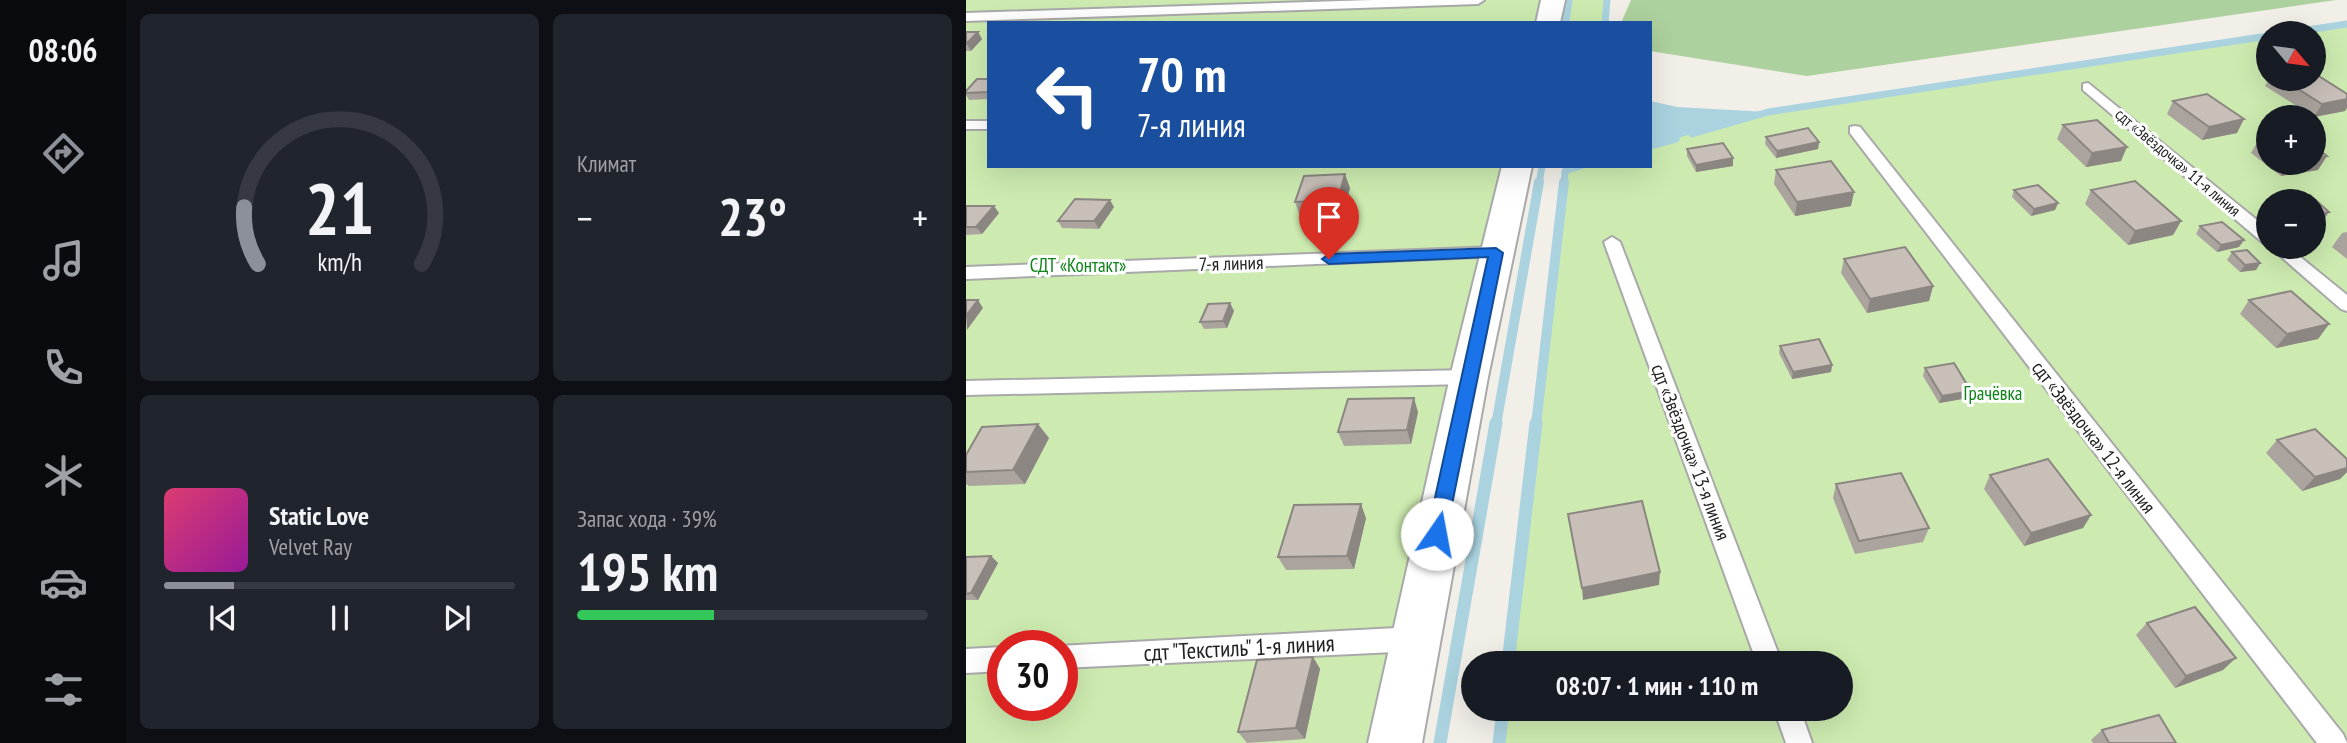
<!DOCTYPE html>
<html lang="ru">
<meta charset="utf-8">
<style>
body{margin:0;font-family:"PT Sans Narrow",sans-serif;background:#20242c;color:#f1f3f6;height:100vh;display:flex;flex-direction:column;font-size:26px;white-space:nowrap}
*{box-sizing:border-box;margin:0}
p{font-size:23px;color:#9ea1a6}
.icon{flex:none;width:38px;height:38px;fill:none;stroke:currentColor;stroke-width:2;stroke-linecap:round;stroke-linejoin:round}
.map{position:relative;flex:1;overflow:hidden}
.details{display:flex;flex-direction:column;gap:14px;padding:14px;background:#0d0f14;width:840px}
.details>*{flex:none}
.guide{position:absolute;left:21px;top:21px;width:665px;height:147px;border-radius:0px;box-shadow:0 7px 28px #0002;background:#1a4fa0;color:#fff;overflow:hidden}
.needle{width:46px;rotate:119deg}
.buttons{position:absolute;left:1290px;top:21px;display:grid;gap:14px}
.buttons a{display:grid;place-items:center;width:70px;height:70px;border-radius:50%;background:#171b24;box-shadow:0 7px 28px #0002;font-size:35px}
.speed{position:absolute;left:21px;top:630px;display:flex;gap:14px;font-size:35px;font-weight:700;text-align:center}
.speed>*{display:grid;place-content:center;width:91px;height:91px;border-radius:50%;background:#171b24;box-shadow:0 7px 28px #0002;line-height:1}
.speed .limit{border:10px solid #d22;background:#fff;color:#111}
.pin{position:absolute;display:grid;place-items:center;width:60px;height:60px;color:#fff;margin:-72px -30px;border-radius:50% 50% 50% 0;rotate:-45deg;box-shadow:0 0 7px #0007}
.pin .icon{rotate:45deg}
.me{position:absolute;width:77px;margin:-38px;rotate:12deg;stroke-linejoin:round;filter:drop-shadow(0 0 5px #0008)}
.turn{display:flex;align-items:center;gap:24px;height:147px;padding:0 35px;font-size:32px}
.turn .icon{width:91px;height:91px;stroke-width:2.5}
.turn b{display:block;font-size:49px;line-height:60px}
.big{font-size:52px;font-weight:700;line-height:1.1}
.details .tile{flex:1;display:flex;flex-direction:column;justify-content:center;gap:10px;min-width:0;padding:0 24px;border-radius:10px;background:#20242c}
.details .dial{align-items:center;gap:0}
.dial svg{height:182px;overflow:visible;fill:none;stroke:#363941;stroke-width:7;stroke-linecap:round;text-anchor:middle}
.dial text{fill:#f1f3f6;stroke:none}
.song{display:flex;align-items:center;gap:21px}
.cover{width:84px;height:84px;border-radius:10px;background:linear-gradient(135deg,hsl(340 70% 55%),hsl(300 70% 35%))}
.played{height:7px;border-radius:4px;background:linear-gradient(90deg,#8c9099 20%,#363941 20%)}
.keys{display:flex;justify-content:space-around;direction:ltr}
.heat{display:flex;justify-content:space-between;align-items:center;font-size:38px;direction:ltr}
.charge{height:10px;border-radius:5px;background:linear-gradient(90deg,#34c759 39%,#363941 0)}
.details .tiles{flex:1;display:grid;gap:14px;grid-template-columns:repeat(2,1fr)}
.trip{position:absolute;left:495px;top:651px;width:392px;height:70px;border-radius:35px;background:#171b24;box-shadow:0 7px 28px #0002;font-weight:700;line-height:70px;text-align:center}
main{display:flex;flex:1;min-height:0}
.dock{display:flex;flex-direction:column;width:126px;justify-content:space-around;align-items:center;background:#090b0e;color:#9ea1a6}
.dock .icon{width:49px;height:49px}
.dock .current{color:#8c9099}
.dock b{font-size:32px;color:#f1f3f6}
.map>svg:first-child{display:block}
</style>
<main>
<nav class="dock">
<b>08:06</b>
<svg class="icon current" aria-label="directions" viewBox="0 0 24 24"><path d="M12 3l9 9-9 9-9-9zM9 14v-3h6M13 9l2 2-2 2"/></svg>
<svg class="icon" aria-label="music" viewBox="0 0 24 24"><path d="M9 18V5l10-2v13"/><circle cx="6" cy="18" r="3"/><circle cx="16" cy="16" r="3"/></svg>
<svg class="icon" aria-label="phone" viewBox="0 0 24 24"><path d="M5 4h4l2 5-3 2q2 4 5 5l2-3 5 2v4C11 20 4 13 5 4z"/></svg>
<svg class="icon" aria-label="climate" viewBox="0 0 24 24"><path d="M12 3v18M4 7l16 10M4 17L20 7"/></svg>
<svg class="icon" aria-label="car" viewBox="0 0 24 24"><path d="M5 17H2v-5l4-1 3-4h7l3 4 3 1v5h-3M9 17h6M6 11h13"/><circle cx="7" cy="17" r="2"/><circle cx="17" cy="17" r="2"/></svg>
<svg class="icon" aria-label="filters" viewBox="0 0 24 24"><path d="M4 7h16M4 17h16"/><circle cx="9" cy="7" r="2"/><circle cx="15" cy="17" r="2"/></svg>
</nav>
<section class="details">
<div class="tiles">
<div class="tile dial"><svg viewBox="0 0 100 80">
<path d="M14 69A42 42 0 1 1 86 69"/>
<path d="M14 69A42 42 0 0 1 8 44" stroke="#8c9099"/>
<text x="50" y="56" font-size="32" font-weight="700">21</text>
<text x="50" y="72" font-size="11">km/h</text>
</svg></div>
<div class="tile"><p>Климат</p>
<div class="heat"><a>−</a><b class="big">23°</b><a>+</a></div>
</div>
<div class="tile">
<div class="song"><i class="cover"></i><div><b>Static Love</b><p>Velvet Ray</p></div></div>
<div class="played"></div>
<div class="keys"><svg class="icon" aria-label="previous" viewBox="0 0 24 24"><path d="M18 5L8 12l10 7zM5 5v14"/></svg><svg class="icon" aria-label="pause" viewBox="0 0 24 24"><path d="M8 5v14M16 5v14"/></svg><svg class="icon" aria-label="next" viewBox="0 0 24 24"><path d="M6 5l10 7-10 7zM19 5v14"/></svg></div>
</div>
<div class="tile"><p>Запас хода · 39%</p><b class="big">195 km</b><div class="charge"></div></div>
</div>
</section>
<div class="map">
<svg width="1381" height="743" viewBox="0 0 1381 743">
<rect width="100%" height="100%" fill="#f2efe9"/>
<g fill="#cdebb0" fill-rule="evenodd">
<path d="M0 0H591L587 23H23V166H561L457 743H0ZM37 646H96V705H37Z"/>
<path d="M603 0H641L639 23H600Z"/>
<path d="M1381 24V743H533L537 709H875V663H542L599 171 615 166H684V139L738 131 802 112 1302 36V79H1348V33H1321ZM1302 117H1348V163H1302ZM1302 201H1348V247H1302Z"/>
</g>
<path fill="#add19e" d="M665 0H1370L841 76 684 51V23H655Z"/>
<path fill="#aad3df" d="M684 101 711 107 802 112 684 146Z"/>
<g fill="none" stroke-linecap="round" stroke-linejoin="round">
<g stroke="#aad3df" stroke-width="7">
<path d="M600 23 603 0"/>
<path d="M639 23 641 0"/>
<path d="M1321 33 1381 24"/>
<path d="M726 134 802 112 1302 36"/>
<path d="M684 146 710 139"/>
<path d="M573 184 576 166"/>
<path d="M598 184 599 171 615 166"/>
</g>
<g stroke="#aad3df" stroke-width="10">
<path d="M530 425 573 182"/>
<path d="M570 425 598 182"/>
</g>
<g stroke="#aad3df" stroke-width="13">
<path d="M542 663 570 423"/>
<path d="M474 743 530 423"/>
<path d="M533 743 537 709"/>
</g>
<g stroke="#a9a9a9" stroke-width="4">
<g id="lane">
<path d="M406 0H518L512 4 0 21V13Z"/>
<path d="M1122 83 1302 229V243L1296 242 1117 90V84Z"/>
<rect x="0" y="121" width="23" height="8"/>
<path d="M889 126 894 127 1377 734 1381 743H1351L884 133V127Z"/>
<path d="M646 237 654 242 816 663H791L638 242Z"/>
<path d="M530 247 538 252 536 256 0 279V267Z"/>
<path d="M1304 247H1322L1381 295V311L1375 309Z"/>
<path d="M503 370 510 372 513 377 510 382 503 384 0 395V381Z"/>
<path d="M449 627 458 631 461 639 458 647 449 651 96 668V646H92Z"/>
<path d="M37 647V671L0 673V649Z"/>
<path d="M808 709H834L846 743H820Z"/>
</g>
</g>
<g stroke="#a9a9a9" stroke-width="4">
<g id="street">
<path d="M575 0H599L594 23H570Z"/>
<path d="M536 166H566L522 377 456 743H402L484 377Z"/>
</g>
</g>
<use href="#lane" fill="#fff" fill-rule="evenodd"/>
<use href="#street" fill="#fff" fill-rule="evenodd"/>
</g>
<g fill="#aba49e">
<path d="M0 32 16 39 5 51H0Z"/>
<path d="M23 79V99L3 100 0 95V91Z"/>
<path d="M1303 79H1348L1379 111 1348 117 1299 86Z"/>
<path d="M1207 101 1271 133 1236 140 1201 114Z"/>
<path d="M1097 125 1155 161 1120 167 1091 139Z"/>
<path d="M800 137 853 142 852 149 810 158 799 144Z"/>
<path d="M1302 138V163H1348L1352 170 1315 176 1285 153 1293 139Z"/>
<path d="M721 149 767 158V166L730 172 721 156Z"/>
<path d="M810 170 885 206 829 216 808 184Z"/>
<path d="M384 188 377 214 334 216 329 202Z"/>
<path d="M1048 190 1092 203 1089 210 1065 216 1046 197Z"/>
<path d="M1125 190 1215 221 1207 235 1162 245 1119 204Z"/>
<path d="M0 206 33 213 16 234 0 235Z"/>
<path d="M148 207 133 229 96 228 92 221Z"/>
<path d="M1234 226 1278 240 1273 247 1251 252 1230 234Z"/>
<path d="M1381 232V259L1366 247 1376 233Z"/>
<path d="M1266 252 1294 263 1290 270 1274 272 1261 260Z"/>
<path d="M878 259 967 286 963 301 901 313 875 273Z"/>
<path d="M1283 300 1363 324 1352 339 1310 348 1274 314Z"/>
<path d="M264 303 268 311 261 328 238 329 234 322Z"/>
<path d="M814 346 866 365 865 372 826 379 813 353Z"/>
<path d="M959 368 1005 391 1002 398 973 403 957 376Z"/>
<path d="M452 412 445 444 378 446 372 432Z"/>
<path d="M83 438 59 484 3 486 0 484V455Z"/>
<path d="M1311 440 1381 459V472L1374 479 1336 491 1300 453Z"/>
<path d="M1024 475 1125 515 1117 528 1058 546 1018 489Z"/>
<path d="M870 484 963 528 957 542 889 554 867 498Z"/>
<path d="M400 518 388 569 320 570 312 557Z"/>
<path d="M25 556 32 563 12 600H0V557Z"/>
<path d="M1181 623 1257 670 1209 688 1170 635Z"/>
<path d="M347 657 354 669 339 739 281 743 272 732Z"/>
<path d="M1136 730 1210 743H1127L1125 740Z"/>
</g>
<g fill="#8b8681">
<path d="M12 32 16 39 5 51 1 44Z"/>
<path d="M1381 99V108L1379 111 1348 117 1356 104Z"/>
<path d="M1278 119 1271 133 1236 140 1243 127Z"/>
<path d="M853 142 852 149 810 158 811 151Z"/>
<path d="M1161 147 1155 161 1120 167 1126 153Z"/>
<path d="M1361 156 1352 170 1315 176 1323 163H1348V158Z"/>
<path d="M767 158V166L730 172V165Z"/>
<path d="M379 174 384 188 377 214 372 200Z"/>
<path d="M888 192 885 206 829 216 831 202Z"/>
<path d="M144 200 148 207 133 229 128 221Z"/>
<path d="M1092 203 1089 210 1065 216 1068 209Z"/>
<path d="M28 206 33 213 16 234 10 227Z"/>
<path d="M1363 212 1358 219 1348 221V214Z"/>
<path d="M1215 221 1207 235 1162 245 1169 231Z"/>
<path d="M1278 240 1273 247 1251 252 1255 245Z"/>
<path d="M1294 263 1290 270 1274 272 1279 265Z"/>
<path d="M967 286 963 301 901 313 904 299Z"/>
<path d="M12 300 17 308 1 330 0 316Z"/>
<path d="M264 303 268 311 261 328 257 321Z"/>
<path d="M1363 324 1352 339 1310 348 1321 334Z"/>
<path d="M866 365 865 372 826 379 827 372Z"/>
<path d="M1005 391 1002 398 973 403 976 396Z"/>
<path d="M448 398 452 412 445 444 441 430Z"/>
<path d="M72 424 83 438 59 484 47 470Z"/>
<path d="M1381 468V472L1374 479 1336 491 1349 477Z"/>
<path d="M395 504 400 518 388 569 381 556Z"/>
<path d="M1125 515 1117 528 1058 546 1065 533Z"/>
<path d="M25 556 32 563 12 600 5 593Z"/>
<path d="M694 572 693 585 617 600 616 588Z"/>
<path d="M347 657 354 669 339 739 330 728Z"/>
<path d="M1270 658 1257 670 1209 688 1220 676Z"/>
</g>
<g fill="#c7bfb8" stroke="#8b8681" stroke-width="2">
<path d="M0 32H12L0 44Z"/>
<path d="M1348 73 1381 94V99L1356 104 1316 79H1348Z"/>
<path d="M11 79H23V92L0 93V91Z"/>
<path d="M1241 94 1278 119 1243 127 1207 101Z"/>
<path d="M1131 120 1161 147 1126 153 1097 125Z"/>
<path d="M842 128 853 142 811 151 800 137Z"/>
<path d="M1302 138V146L1293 139Z"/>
<path d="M757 143 767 158 730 165 721 149Z"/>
<path d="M1348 146 1361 156 1348 158Z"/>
<path d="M865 161 888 192 831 202 810 170Z"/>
<path d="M379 174 372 200 329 202 338 176Z"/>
<path d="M1169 181 1215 221 1169 231 1125 190Z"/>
<path d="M1072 185 1092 203 1068 209 1048 190Z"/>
<path d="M1344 195 1363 212 1348 214V201H1326L1322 198Z"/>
<path d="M109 199 144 200 128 221H92Z"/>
<path d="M0 206H28L10 227H0Z"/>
<path d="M1256 222 1278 240 1255 245 1234 226Z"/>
<path d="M939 247 967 286 904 299 878 259Z"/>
<path d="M1281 250 1294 263 1279 265 1266 252Z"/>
<path d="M1325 291 1363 324 1321 334 1283 300Z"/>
<path d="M0 300H12L0 316Z"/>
<path d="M264 303 257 321 234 322 242 304Z"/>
<path d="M853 339 866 365 827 372 814 346Z"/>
<path d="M988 363 1005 391 976 396 959 368Z"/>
<path d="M448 398 441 430 372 432 382 399Z"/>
<path d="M72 424 47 470 0 472V455L16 427Z"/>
<path d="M1349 429 1381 459V468L1349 477 1311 440Z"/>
<path d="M1082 459 1125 515 1065 533 1024 475Z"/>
<path d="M935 473 963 528 893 541 870 484Z"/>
<path d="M676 501 694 572 616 588 602 514Z"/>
<path d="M395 504 381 556 312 557 328 505Z"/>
<path d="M25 556 5 593 0 594V557Z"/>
<path d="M1229 607 1270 658 1220 676 1181 623Z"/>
<path d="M347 657 330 728 272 732 291 660Z"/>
<path d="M1193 715 1210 743H1143L1136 730Z"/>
</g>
<path fill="#1a73e8" stroke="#114b97" stroke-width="2" d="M530 248 537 253 480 534 477 540 471 542 464 540 461 534 522 257 363 264 356 259 363 254Z"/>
<g text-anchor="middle" stroke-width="6" stroke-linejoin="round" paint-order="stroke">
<g font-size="16" fill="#222" stroke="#fff">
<text transform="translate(1212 162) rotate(40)" y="6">сдт «Звёздочка» 11-я линия</text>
</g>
<g font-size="19" fill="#222" stroke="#fff">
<text transform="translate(265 263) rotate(-2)" y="7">7-я линия</text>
<text transform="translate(1128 437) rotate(52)" y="7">сдт «Звёздочка» 12-я линия</text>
<text transform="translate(725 452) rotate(69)" y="7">сдт «Звёздочка» 13-я линия</text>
</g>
<g font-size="19" fill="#0c8416" stroke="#fff">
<text x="112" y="272">СДТ «Контакт»</text>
<text x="1027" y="400">Грачёвка</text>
</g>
<g font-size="23" fill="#222" stroke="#fff">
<text transform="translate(273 648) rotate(-3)" y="8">сдт "Текстиль" 1-я линия</text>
</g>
</g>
</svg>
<div class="buttons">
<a><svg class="needle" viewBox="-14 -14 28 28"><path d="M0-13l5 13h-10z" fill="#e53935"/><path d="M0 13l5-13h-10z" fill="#9ea1a6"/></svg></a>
<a>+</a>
<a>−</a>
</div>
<div class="speed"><div class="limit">30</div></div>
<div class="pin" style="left:363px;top:259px;background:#d93025"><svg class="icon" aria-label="arrive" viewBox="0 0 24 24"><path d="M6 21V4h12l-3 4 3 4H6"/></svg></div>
<svg class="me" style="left:471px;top:534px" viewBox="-20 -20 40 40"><circle r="19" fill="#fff"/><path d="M0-13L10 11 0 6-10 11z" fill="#1a73e8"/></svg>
<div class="trip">08:07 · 1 мин · 110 m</div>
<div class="guide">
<div class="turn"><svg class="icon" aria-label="left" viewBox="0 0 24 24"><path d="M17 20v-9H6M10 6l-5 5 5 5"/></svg><div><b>70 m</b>7-я линия</div></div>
</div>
</div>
</main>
